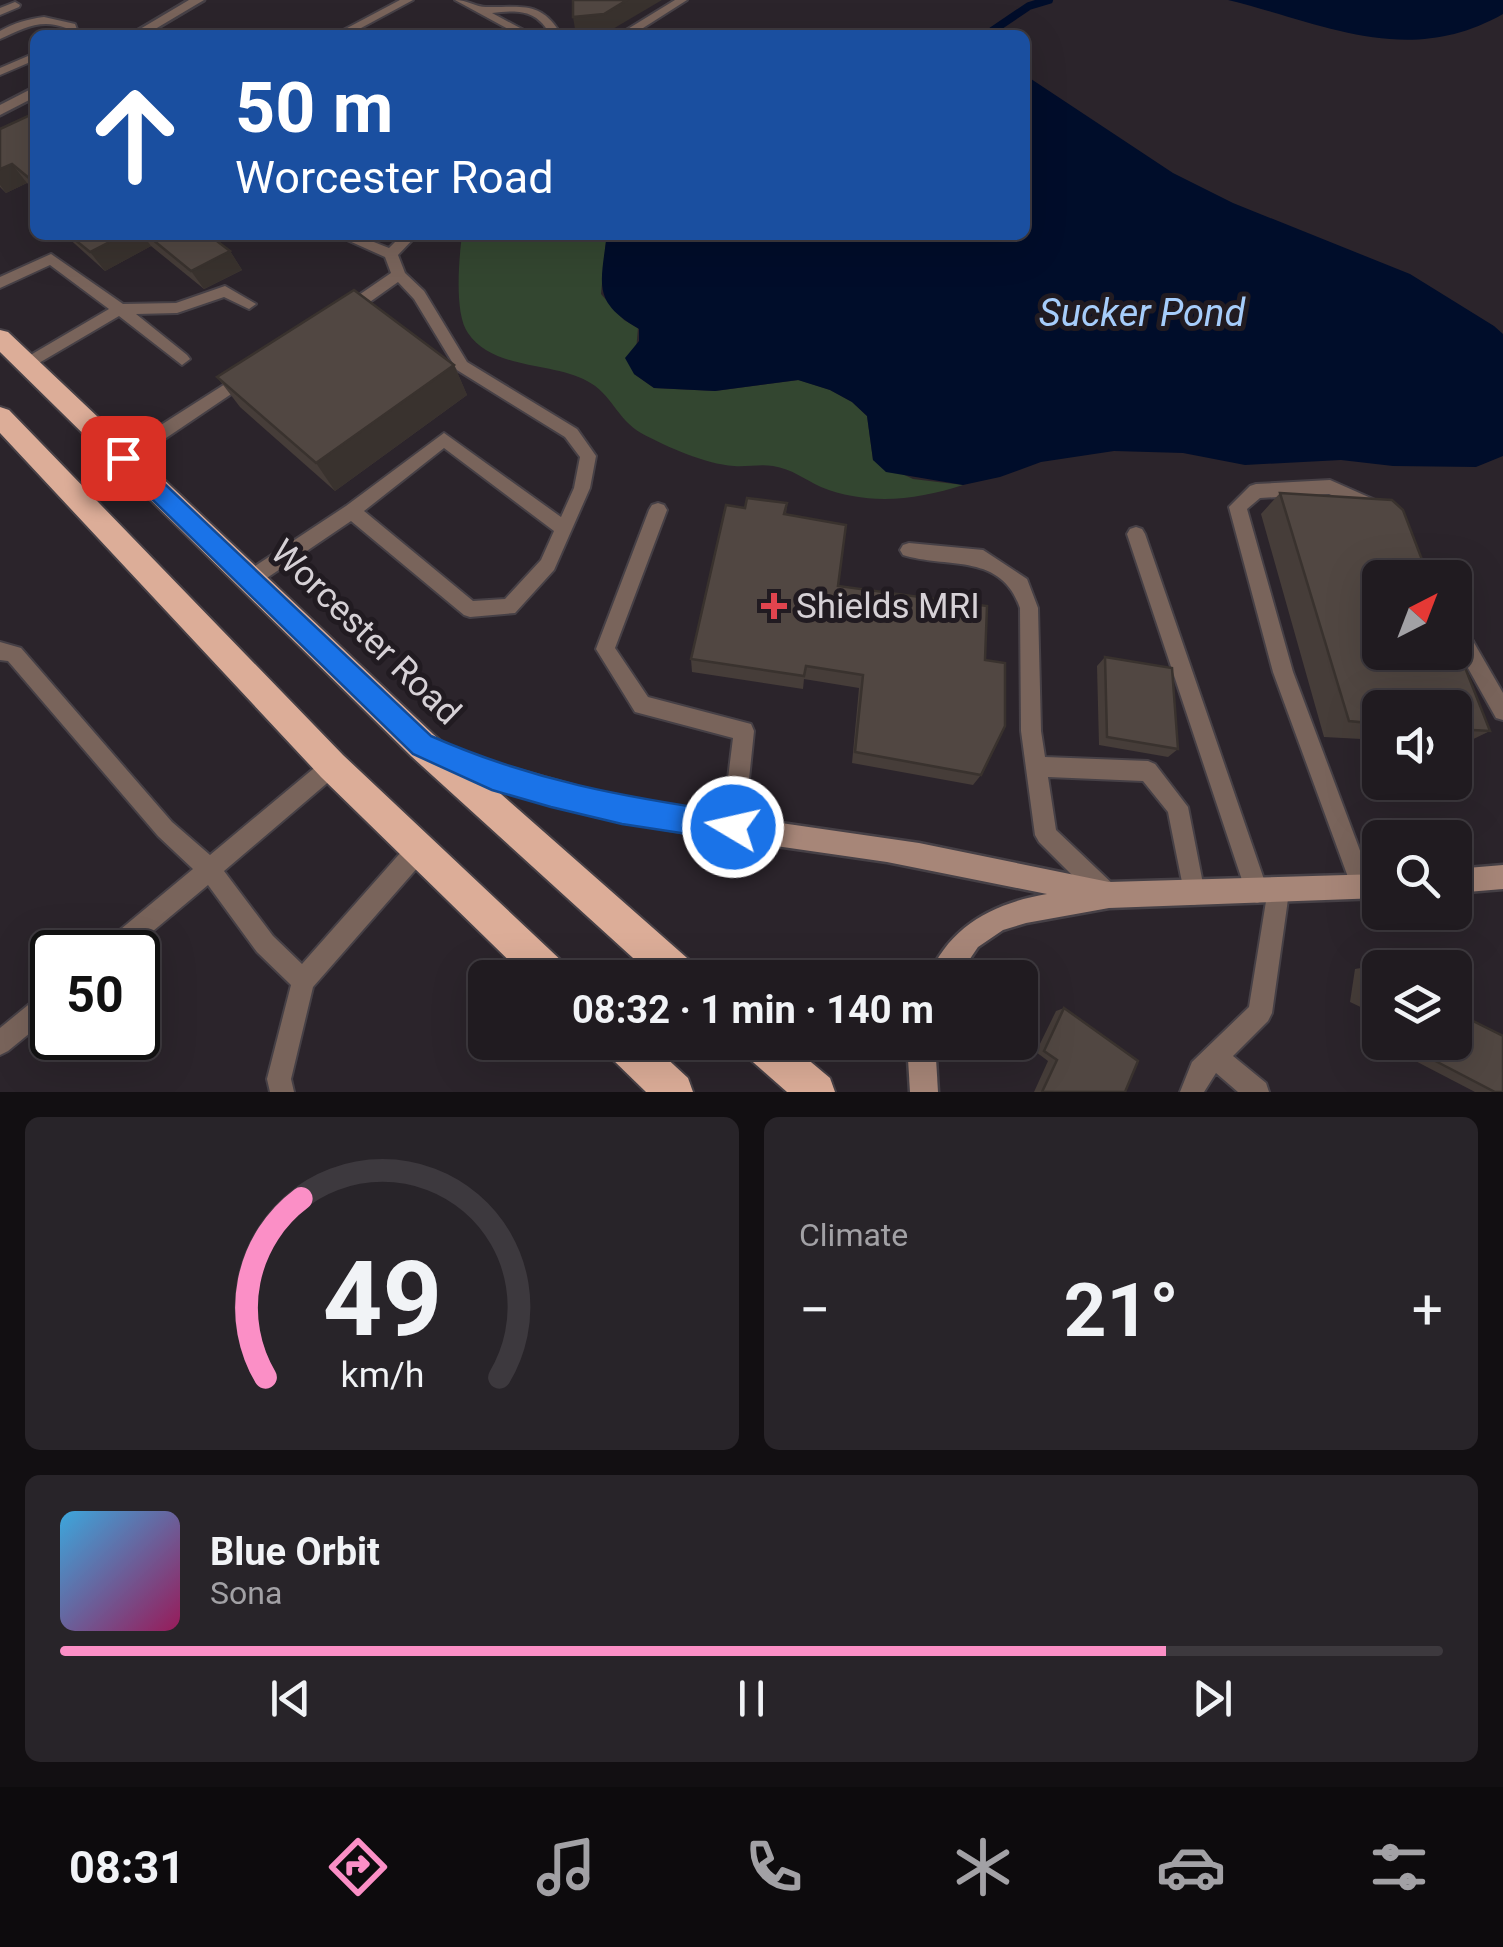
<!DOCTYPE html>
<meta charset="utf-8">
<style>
body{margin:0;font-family:Roboto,sans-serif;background:#282429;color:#f1f3f6;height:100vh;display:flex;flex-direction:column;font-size:38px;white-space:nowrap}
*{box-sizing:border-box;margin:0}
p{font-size:32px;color:#a2a1a5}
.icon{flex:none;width:55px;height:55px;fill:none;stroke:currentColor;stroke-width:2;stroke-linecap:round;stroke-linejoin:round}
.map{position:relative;height:1092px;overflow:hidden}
.sheet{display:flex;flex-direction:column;gap:25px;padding:25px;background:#120f12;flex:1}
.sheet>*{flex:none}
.guide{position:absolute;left:30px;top:30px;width:1000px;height:210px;border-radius:15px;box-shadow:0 10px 40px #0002,0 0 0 2px #3d393e;background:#1a4fa0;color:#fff;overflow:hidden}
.needle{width:65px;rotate:42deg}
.fabs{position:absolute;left:1362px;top:560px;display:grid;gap:20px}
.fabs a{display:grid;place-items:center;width:110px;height:110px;border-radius:15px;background:#201b20;box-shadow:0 10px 40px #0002,0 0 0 2px #3d393e;font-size:50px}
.speed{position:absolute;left:30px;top:930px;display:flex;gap:20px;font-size:50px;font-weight:700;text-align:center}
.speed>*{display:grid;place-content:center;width:130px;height:130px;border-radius:50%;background:#201b20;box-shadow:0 10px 40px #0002,0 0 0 2px #3d393e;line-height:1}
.speed .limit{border:5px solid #111;border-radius:15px;background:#fff;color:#111}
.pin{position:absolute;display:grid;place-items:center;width:85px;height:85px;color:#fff;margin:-42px;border-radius:20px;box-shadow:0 5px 15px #0006}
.me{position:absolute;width:110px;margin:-55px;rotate:279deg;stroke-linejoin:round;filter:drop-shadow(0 0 8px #0008)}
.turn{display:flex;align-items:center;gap:35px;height:210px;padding:0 40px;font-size:45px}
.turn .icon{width:130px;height:130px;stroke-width:2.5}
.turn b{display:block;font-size:70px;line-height:85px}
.big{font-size:75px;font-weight:700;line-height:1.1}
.sheet .widget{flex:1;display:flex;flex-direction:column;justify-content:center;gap:15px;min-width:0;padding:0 35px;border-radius:15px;background:#282429}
.sheet .dial{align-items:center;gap:0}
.dial svg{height:260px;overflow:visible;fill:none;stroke:#3d393e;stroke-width:7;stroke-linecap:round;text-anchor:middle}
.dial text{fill:#f1f3f6;stroke:none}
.song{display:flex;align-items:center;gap:30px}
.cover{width:120px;height:120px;border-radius:15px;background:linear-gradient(135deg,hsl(200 70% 55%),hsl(330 70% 35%))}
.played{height:10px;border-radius:5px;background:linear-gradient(90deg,#fb8fc6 80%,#3d393e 80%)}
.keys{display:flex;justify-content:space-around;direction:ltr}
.heat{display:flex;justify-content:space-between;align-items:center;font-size:55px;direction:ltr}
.sheet .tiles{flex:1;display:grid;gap:25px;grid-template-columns:1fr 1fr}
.widget:last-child{grid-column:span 2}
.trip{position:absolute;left:468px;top:960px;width:570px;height:100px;border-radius:15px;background:#201b20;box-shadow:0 10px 40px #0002,0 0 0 2px #3d393e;font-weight:700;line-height:100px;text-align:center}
.tabs{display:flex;height:160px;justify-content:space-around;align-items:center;background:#0d0b0d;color:#a2a1a5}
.tabs .icon{width:70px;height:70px}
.tabs .selected{color:#fb8fc6}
.tabs b{font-size:45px;color:#f1f3f6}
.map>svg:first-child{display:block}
</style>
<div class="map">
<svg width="1503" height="1092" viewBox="0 0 1503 1092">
<rect width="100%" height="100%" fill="#2b242b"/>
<path fill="#334630" d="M462 235H604L606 241 601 294 624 320 638 328 634 374 654 388 715 391 799 380 830 390 852 402 867 416 873 460 913 479 963 485C917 500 868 506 821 487 804 479 792 469 773 466 760 464 747 467 734 466 705 464 667 447 641 433 617 419 611 393 587 381 552 362 493 370 468 333 454 314 459 258 462 235Z"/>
<g fill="#000d2a">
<path d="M1228 0H1503V14C1408 68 1325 24 1228 0Z"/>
<path d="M1025 75 1173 173 1233 203 1410 274 1494 326 1503 334V456L1476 467 1393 466 1341 460 1245 465 1183 453 1114 451 1041 462 1000 477 963 485 886 472 873 460 867 416 852 402 830 390 798 380 715 391 654 388 634 374 625 358 639 341V329C594 303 600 287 606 241L604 235H1025Z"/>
</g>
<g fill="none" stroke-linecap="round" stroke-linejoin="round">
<path stroke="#000d2a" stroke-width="8" d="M986 35 1029 6 1049 0"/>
<g stroke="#464046" stroke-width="4">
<g id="service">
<path d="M400 0H413L348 35H334Z"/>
<path d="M455 0C467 0 476 7 486 7 519 8 539 0 559 31L557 35H545L548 31C535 9 515 10 492 13L533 35H519Z"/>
<path d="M675 0H687L632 35H618Z"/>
<path d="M15 2 20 5 19 7 0 15V8Z"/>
<path d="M44 17 75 24 79 35H67L66 28C40 18 23 29 0 39V31C14 23 28 19 44 17Z"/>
<path d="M35 53V60L0 75V68Z"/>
<path d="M336 235H356L389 248 402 235H417L398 255 405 273 424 291 467 362 577 429 596 456 590 488 554 570 515 613 470 617 464 615 351 521 255 586 249 588 243 586 240 580 243 574 346 506 444 433 561 517 574 488 580 457 565 437 457 370 414 299 398 282 350 316H340V308L391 273 385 257ZM444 448 554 531 541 560 505 599 473 601 364 511Z"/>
<path d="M51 254 123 304 176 303 225 286 256 304 249 309 224 297 177 313 136 314 187 355 190 359 182 365 119 316 27 370 19 364 22 360 109 309 50 265 0 288V277Z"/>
<path d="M244 372 252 378 249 382 129 463H117L115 458 117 453Z"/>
<path d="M1330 480 1382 503 1385 508 1382 513H1370L1329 494 1260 498 1247 509 1293 672 1374 888 1371 896 1363 899 1355 896 1352 888 1273 672 1229 507 1250 486 1256 484Z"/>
<path d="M658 503 664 505 667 510 615 648 648 697 751 724 754 731 744 827 740 834 733 838 726 834 722 827 733 738 635 712 596 649 649 510 652 505Z"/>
<path d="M1136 527 1142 529 1145 534 1268 891 1270 884 1278 881 1286 884 1289 892 1272 1013 1268 1021 1233 1056 1266 1083 1269 1092H1238L1216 1073 1204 1092H1180L1192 1062 1249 1007 1267 895 1265 900 1257 903 1249 900 1246 892 1127 534 1130 529Z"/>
<path d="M909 543 983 550 1027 579 1038 608 1041 731 1045 757 1148 761 1155 764 1188 807 1205 894 1202 902 1194 905 1186 902 1168 812 1143 781 1048 777 1056 830 1116 887 1119 895 1116 903 1108 906 1100 903 1039 842 1035 835 1021 731 1020 608C1001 552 947 569 903 555L900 550 903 545Z"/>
<path d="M1455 620 1462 622 1503 693V720L1496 718 1455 645Z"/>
<path d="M0 642 21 648 172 822 210 855 325 759 332 756 339 759 342 766 339 773 224 871 273 936 302 964 410 842 418 839 426 842 429 850 426 858 313 987 291 1079 294 1092H270L267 1079 291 985 257 952 208 885 128 952H100L103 944 193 869 158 836 8 661 0 660Z"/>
<path d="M52 988V1015L8 1051 0 1055V1028L44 992Z"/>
</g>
</g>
<g stroke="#464046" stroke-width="5">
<g id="minor">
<path d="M189 0H204L145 35H130Z"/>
<path d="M35 87V97L0 115V105Z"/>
</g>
</g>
<g stroke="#464046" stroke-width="5">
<g id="secondary">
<path d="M447 745 496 764 596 792 699 811 919 843 1109 882 1380 874V898L1109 908 1026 923 1003 930 978 947 957 978H928C949 926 994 903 1047 894L887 862 699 835 596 816 496 787 439 764 435 756 439 748Z"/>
<path d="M1503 865V889L1455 893V869Z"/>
<path d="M907 1042H935L938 1092H910Z"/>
</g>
</g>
<g stroke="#464046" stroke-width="4">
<g id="trunk">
<path d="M0 330 8 332 433 734 695 965 700 978H655L411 756 0 352Z"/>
<path d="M0 407 9 410 343 755 566 965 571 978H527L321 777 0 433Z"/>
<path d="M603 1042H649L688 1078 693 1092H646L608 1055Z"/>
<path d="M740 1042H787L830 1078 835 1092H787L745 1055Z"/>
</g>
</g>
<use href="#service" fill="#79645b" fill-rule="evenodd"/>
<use href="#minor" fill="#79645b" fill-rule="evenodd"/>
<use href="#secondary" fill="#a78678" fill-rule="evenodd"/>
<use href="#trunk" fill="#dcad98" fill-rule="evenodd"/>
</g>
<g fill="#463d39">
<path d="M35 117V189L27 183 6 193 0 187V129Z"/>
<path d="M65 235H209L230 251 242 270 204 289 151 246 105 271Z"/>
<path d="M454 365 467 395 335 491 240 407 217 377Z"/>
<path d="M1280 493 1490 731 1459 746H1455V708H1380V740L1324 737 1261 514Z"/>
<path d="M787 503 786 515 981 775 973 785 852 763 859 688 804 679 803 689 692 672 691 659 745 508Z"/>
<path d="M1105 657 1178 749 1168 757 1099 745 1097 666Z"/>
<path d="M1393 962 1404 968H1380V1042H1455L1461 1015 1503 1092H1475L1379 1042 1380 1037 1367 1031 1369 1011 1350 1002 1355 969 1372 966 1376 967V965Z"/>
<path d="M1064 1008 1125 1092H1034L1048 1061 1036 1052 1056 1011Z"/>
</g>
<g fill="#39322e">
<path d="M627 0H662L606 33 576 35 573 17Z"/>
<path d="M12 164 27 183 6 193 0 185V169Z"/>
<path d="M123 235H143L151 246 105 271 90 252Z"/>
<path d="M230 251 242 270 204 289 191 271Z"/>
<path d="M454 365 467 395 335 491 316 463Z"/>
</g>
<g fill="#514742" stroke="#39322e" stroke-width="2.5">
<path d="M573 0H627L604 14 573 17Z"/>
<path d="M30 115 35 117V183L12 164 0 169V129Z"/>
<path d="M69 235H123L90 252Z"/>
<path d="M147 235H209L230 251 191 271Z"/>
<path d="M354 290 454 365 316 463 217 377Z"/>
<path d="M1280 493 1392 500 1403 510 1429 578H1380V652H1455V642L1490 731 1455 729V708H1380V724L1349 721Z"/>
<path d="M747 498 787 503 784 514 846 525 838 586 987 606 985 660 1005 663V726L981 775 855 752 863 675 806 666 804 676 691 659 726 505 745 508Z"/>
<path d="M1105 657 1172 668 1178 749 1107 737Z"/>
<path d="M1393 962 1404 968H1392Z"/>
<path d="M1372 966 1380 969V1006L1367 999Z"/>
<path d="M1455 992 1463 996 1461 1015 1503 1036V1092H1495L1399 1042H1455Z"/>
<path d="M1064 1008 1138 1061 1125 1092H1042L1057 1060 1044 1051Z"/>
</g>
<path fill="#1a73e8" stroke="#114b97" stroke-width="2.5" d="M123 450 131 452 431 736C533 781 624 797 733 813L743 817 747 827 743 837 733 841 622 824 551 807 492 790 413 754 116 464 113 458 116 452Z"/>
<path fill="#e0444e" stroke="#211b21" stroke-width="4" d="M769 591h10v10h10v10h-10v10h-10v-10h-10v-10h10z"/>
<g text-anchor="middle" stroke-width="10" stroke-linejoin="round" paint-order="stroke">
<g font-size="35" fill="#d6d1d6" stroke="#211b21" text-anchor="start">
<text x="796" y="618">Shields MRI</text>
</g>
<g font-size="35" fill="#d6d1d6" stroke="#211b21">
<text transform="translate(366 632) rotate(44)" y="12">Worcester Road</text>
</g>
<g font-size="38" font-style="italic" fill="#a6cdfb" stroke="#211b21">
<text x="1142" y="326">Sucker Pond</text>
</g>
</g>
</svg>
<div class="fabs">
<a><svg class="needle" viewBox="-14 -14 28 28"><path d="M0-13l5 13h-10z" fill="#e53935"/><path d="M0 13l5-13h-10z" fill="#a2a1a5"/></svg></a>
<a><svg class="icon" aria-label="sound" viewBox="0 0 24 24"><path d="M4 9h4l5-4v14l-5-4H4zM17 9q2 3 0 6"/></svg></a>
<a><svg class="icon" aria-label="search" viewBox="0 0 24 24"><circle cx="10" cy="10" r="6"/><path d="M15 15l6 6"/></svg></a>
<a><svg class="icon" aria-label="layers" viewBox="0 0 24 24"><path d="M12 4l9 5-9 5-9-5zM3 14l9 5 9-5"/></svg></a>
</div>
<div class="speed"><div class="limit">50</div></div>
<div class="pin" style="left:123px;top:458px;background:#d93025"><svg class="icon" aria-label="arrive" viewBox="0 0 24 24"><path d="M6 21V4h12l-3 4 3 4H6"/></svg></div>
<svg class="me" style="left:733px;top:827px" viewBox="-20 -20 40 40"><circle r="17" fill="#1a73e8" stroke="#fff" stroke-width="3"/><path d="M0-11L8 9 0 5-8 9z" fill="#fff"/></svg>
<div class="trip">08:32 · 1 min · 140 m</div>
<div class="guide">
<div class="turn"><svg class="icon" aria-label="ahead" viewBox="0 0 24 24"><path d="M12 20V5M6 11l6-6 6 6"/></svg><div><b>50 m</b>Worcester Road</div></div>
</div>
</div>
<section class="sheet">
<div class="tiles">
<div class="widget dial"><svg viewBox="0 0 100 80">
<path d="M14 69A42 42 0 1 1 86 69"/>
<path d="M14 69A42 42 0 0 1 25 14" stroke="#fb8fc6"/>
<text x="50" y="56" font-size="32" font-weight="700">49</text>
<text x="50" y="72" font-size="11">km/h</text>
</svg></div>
<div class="widget"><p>Climate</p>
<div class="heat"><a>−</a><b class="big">21°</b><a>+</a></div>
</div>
<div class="widget">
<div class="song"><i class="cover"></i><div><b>Blue Orbit</b><p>Sona</p></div></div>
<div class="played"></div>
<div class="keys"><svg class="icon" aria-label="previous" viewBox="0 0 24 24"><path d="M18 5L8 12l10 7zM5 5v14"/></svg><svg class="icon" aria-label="pause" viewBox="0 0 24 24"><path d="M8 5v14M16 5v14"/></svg><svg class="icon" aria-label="next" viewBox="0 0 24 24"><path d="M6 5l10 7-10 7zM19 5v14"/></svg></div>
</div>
</div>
</section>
<nav class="tabs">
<b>08:31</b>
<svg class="icon selected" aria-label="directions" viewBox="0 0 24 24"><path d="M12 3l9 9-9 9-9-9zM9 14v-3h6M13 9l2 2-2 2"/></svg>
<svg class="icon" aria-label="music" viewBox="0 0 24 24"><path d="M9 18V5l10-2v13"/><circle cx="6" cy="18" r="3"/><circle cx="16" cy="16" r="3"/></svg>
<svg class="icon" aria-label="phone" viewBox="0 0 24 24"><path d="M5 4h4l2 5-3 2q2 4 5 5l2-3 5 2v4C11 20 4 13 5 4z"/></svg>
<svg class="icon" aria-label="climate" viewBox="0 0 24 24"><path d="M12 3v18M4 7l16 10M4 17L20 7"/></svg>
<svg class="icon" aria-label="car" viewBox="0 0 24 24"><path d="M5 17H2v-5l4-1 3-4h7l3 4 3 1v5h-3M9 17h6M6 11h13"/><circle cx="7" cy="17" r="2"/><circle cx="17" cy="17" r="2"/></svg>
<svg class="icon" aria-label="filters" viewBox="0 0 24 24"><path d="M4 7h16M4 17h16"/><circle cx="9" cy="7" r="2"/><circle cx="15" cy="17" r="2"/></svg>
</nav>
